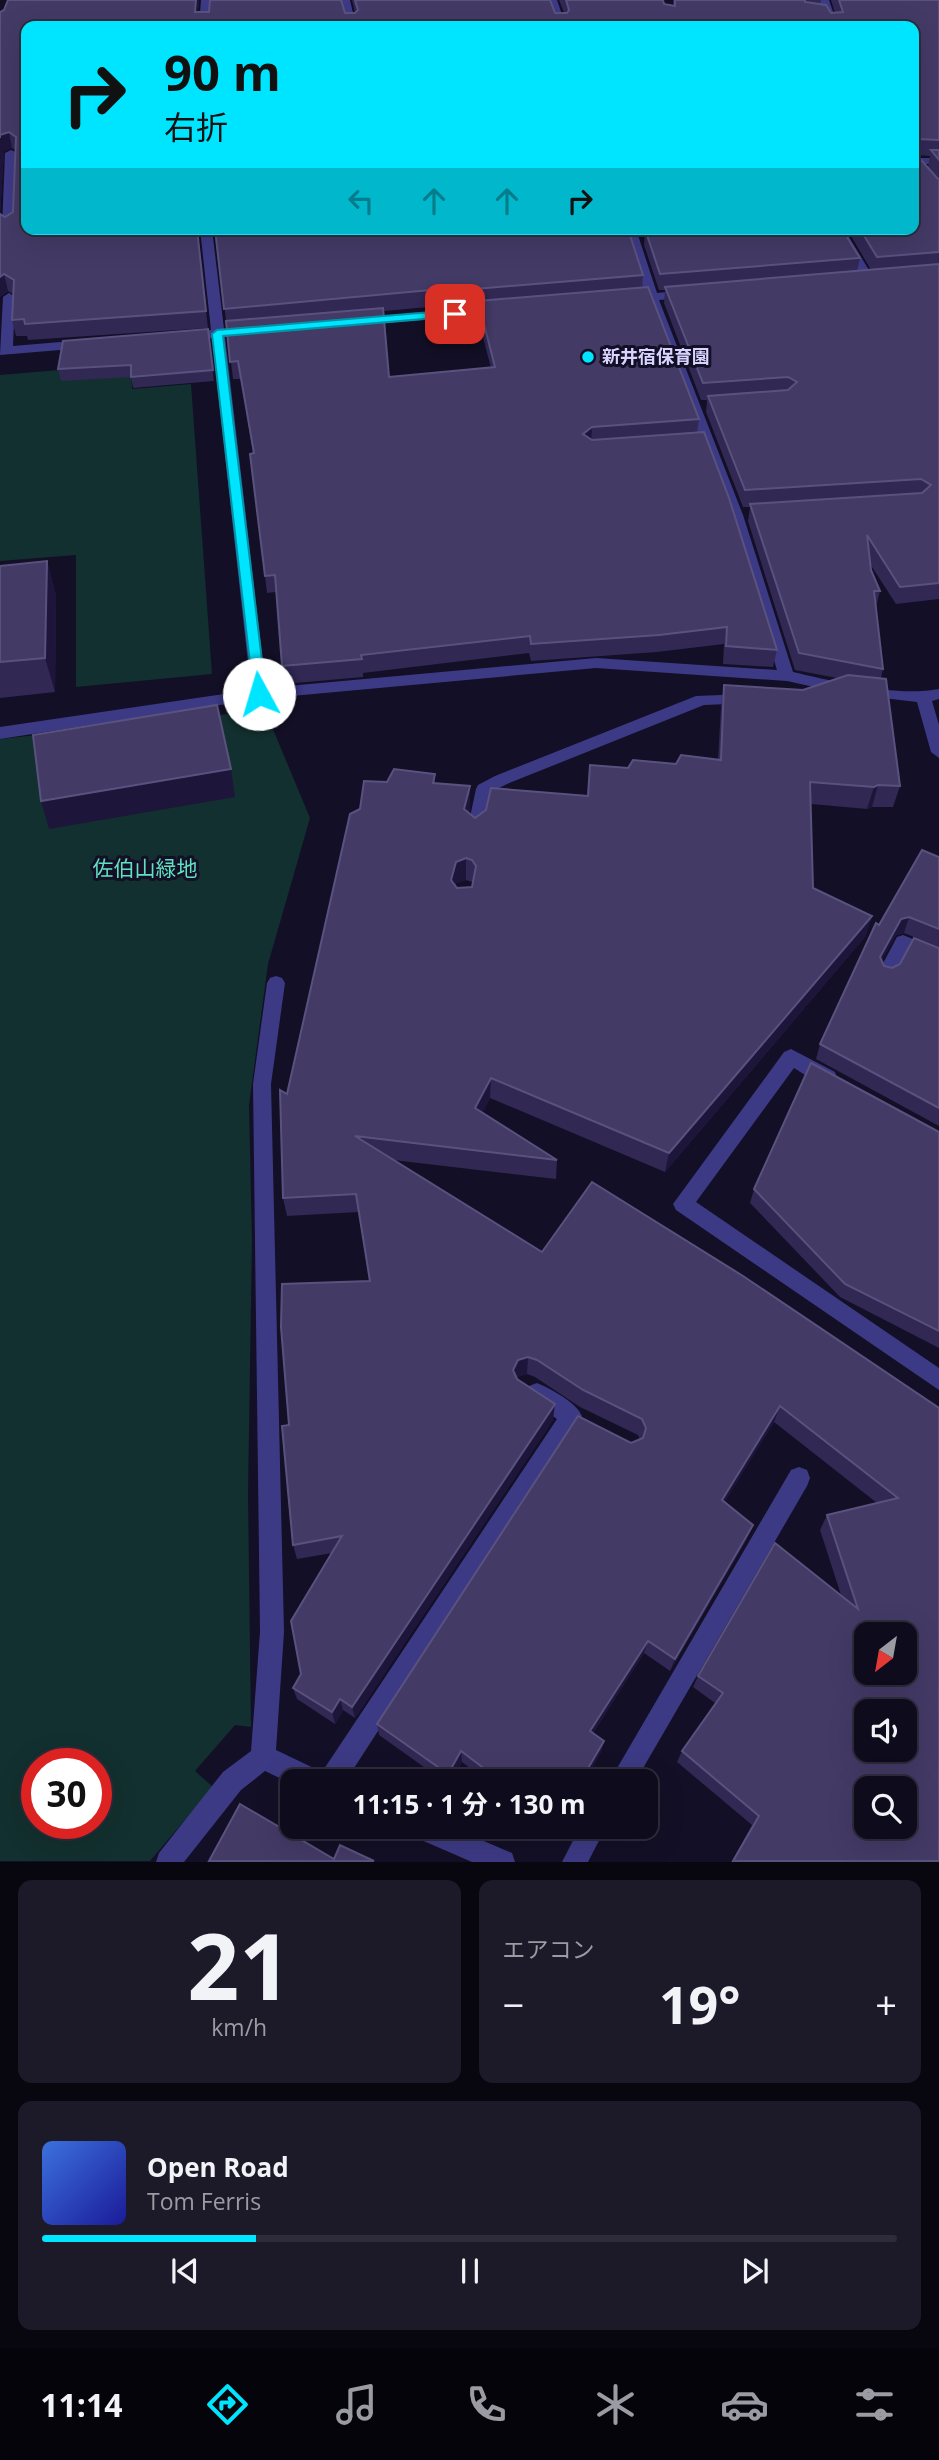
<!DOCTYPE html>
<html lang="ja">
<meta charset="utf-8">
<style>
body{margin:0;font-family:"Open Sans","Noto Sans JP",sans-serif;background:#1c1929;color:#f1f3f6;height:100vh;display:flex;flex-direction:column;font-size:26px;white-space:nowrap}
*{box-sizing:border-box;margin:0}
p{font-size:23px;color:#9b9ba3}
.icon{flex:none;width:38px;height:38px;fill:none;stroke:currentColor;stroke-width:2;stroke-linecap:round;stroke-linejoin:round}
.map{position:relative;height:1862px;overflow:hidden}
.drawer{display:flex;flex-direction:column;gap:18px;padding:18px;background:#08060f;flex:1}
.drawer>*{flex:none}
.guide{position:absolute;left:21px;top:21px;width:898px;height:214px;border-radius:14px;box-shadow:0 7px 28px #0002,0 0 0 2px #2e2b3b;background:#00e5ff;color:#111;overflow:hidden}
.needle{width:46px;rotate:211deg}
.buttons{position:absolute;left:854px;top:1622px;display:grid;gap:14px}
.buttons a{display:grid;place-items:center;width:63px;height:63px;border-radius:14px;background:#0e0b1c;box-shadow:0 7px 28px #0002,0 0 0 2px #2e2b3b;font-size:35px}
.speed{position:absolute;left:21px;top:1748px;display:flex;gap:14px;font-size:35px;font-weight:700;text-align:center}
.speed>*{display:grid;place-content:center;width:91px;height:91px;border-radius:50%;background:#0e0b1c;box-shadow:0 7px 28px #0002,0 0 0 2px #2e2b3b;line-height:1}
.speed .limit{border:10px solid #d22;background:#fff;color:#111}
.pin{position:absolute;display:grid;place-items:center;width:60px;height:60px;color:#fff;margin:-30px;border-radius:14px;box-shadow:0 4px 10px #0006}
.me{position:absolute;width:77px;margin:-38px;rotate:354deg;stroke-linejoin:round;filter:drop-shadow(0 0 5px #0008)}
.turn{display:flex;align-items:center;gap:24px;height:147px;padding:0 28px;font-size:32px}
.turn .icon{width:91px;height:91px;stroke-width:2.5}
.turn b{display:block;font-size:49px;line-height:60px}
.lanes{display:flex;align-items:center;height:66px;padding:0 28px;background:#0003;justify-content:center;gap:35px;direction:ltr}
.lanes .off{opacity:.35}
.big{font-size:52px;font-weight:700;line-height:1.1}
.drawer .widget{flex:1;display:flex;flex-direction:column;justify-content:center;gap:10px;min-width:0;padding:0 24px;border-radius:14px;background:#1c1929}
.drawer .dial{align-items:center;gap:0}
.dial b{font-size:91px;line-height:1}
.song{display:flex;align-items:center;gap:21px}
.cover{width:84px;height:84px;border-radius:10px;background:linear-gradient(135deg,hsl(220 70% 55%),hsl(240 70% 35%))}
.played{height:7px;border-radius:4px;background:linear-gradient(90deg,#00e5ff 25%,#2e2b3b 25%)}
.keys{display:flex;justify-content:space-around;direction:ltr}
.heat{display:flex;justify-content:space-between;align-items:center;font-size:38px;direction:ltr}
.drawer .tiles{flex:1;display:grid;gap:18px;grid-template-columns:1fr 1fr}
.widget:last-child{grid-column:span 2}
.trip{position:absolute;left:280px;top:1769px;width:378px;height:70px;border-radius:14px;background:#0e0b1c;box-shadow:0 7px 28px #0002,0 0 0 2px #2e2b3b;font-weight:700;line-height:70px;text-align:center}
.tabs{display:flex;height:112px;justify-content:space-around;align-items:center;background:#06040b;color:#9b9ba3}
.tabs .icon{width:49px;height:49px}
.tabs .on{color:#00e5ff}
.tabs b{font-size:32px;color:#f1f3f6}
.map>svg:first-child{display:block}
</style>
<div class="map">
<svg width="939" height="1862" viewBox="0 0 939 1862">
<rect width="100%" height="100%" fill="#130f26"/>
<g fill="#12302f" fill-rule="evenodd">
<path d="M131 364 132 389 191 384 212 674 76 687V555L0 561V375Z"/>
<path d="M265 710 310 818 268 964 249 1105 252 1240 248 1494 251 1727 235 1725 195 1771 213 1787 150 1861H0V739ZM37 1764H96V1824H37Z"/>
</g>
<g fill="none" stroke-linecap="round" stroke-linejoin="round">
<g fill="#3d3a85" fill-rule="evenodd">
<path d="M201 0H211L209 26H199Z"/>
<path d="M340 0H350L356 26H346Z"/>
<path d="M547 0H557L566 26H556Z"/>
<path d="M819 0H829L838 26H828Z"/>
<path d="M11 150 17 153 14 228 8 231 2 228 5 153Z"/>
<rect x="914" y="158" width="25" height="6"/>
<path d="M200 229H212L224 329 251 327 257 331 251 335 225 337 266 688 596 658 777 670 729 515 647 301 628 303 622 299 628 295 645 294 624 229H636L657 293 687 290 693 294 687 298 659 300 743 515 793 672C837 682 896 697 939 689V699L932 701 939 725V758L931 752 917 702 841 693 787 681 596 668 259 699 0 739V727L251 690 212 338 185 340 179 336 185 332 211 330Z"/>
<path d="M832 229H844L875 280 873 283H865Z"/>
<path d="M9 293 15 297 13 346 84 340 90 344 84 348 0 355 3 297Z"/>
<path d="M502 306 506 307V313L363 325 357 321 363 317Z"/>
<path d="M746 694 754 699 752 703 704 705 507 784 491 792 481 835 475 837 467 831 476 789 478 785 495 776 696 696Z"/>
<path d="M903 935 939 950V965L907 951 892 979 886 981 880 979 877 974 880 969 897 937Z"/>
<path d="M276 976 282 978 285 983 271 1084 284 1632 276 1750 322 1772 557 1419 529 1400 526 1393 529 1386 537 1383C551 1389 576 1402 582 1416L345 1782H292V1784L265 1771 241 1790 184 1862H156L159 1853 223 1772 251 1751 260 1632 253 1084 267 983 270 978Z"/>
<path d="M791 1049 835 1072 837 1078 835 1084C821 1088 806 1075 794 1068L696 1202 939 1368V1390L676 1210 673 1204 784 1052Z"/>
<path d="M799 1467 807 1470 810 1478 807 1486 635 1782H609L791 1470Z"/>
<path d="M409 1827H451L512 1853 515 1862H472L412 1836Z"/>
<path d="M580 1827H606L588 1862H562Z"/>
</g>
</g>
<g fill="#312854" fill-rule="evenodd">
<path d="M199 0 198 12 345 13H355L352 0H550L555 13H564L559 0H663L664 4 673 5V0H821L820 4 831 13H835L831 0H939V599L896 604 870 564 871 570 880 591 876 607 883 669 881 678 900 786 893 807H872L867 809 811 804 813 888 872 916 865 937 665 1172 490 1098 482 1113 557 1160 556 1179 393 1160 542 1252 939 1408V1861H732L752 1825 677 1762 682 1751 715 1703 693 1687 698 1676 841 1595 820 1530 827 1515 877 1503 774 1422 724 1502 747 1539 670 1671 644 1653 593 1733 604 1741 601 1752 584 1782H488L462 1762 450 1782H445L379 1735 377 1724 631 1443 640 1439 638 1435 580 1407 535 1377 527 1374 517 1377 553 1420 355 1718 343 1710 335 1724 297 1699 293 1688 301 1674 332 1553 297 1559 293 1545 289 1425 369 1281 359 1212 287 1216 283 1198 287 1094 360 809 387 782 435 774V783L470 808 469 813 475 818 588 796 628 768 718 760 721 707 724 685 803 690 837 678 795 670 748 521 750 507H743L706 412 707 400H701L664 303 665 290H659L644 245 645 233H640L638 229H842L860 258 857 271 871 270 847 229H914V26H26L197 229 208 328 28 340 27 336H16L12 320 13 294 8 291 0 297V304V12ZM12 148 16 150 13 212 5 217 0 214 4 151ZM917 155 930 156 928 167 937 179ZM466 880 472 882V887L457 888 456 887V883Z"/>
<path d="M215 229 643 275 642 288 699 419 697 433 777 650 773 667 723 664 724 644 657 652 531 661 529 653 363 673V677L284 684 276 592 267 593 250 454 253 453 241 379H233ZM474 303 475 306 478 305V318L491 368 389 377 384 311Z"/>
<path d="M208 329 214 381 133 388 131 377 61 381 58 369Z"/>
<path d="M47 561 56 596 55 692 0 698V566Z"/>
<path d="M939 857V947L904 933 896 935 882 960 884 966 892 968 939 948V1126L816 1059 820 1044 879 925Z"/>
<path d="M939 1132V1348L840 1297 750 1203 754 1189Z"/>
</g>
<g fill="#1d163a">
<path d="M196 0H199L197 26 195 12Z"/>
<path d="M9 132 12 148 4 151 0 217V135Z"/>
<path d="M4 274 8 291 0 297V304V277Z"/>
<path d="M592 427 591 444 583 434Z"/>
<path d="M47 561 56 596 55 692 45 658Z"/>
<path d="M231 769 235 797 49 829 41 801Z"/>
<path d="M878 785 872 807 867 809 874 787Z"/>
<path d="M470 786V808L464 830V809Z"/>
<path d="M466 858V880L456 883 451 901V880L456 862Z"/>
<path d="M872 916 865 937 665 1172 669 1153Z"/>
<path d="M909 917 904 933 896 935 875 973 880 957 901 919Z"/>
<path d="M491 1078 490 1098 475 1128V1108Z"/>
<path d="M528 1357 527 1374 517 1377 513 1387V1370L518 1360Z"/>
<path d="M555 1404 553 1420 355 1718 352 1707Z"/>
<path d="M780 1406 774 1422 717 1515 722 1500Z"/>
<path d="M753 1525 747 1539 670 1671 675 1659Z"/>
<path d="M648 1641 644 1653 587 1742 590 1731Z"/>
<path d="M340 1699 343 1710 335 1724 332 1712Z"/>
<path d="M604 1741 601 1752 584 1782H580Z"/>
<path d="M461 1751 462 1762 450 1782H449L448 1774Z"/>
</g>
<g fill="#433a66" stroke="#5a527e" stroke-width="2" fill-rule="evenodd">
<path d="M8 0H196L195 12H209L210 0H341L345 13H355L358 10 355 0H550L555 13H567L569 10 566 0H663L664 4 675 6V0H805V2L826 5 831 13 843 12 839 0H939V140L917 139 915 142V153L937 178 939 179V252L877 257 860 229H914V26H26V229H197L206 311 25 324 24 319 12 320 14 280 4 274 0 277V214L5 217 13 212 16 137 9 132 0 135V138V12L4 10Z"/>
<path d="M931 150H939V160Z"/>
<path d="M215 229H628L643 275 475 289 474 286 224 309Z"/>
<path d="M645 229H842L860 258 660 274Z"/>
<path d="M939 264V583L900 587 867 535 871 570 880 591H874L883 669 799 653 750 504 922 493 931 485 921 479 745 490 708 396 788 390 797 382 788 377 703 383 665 287Z"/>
<path d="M648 287 699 419 592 427 583 434 592 440 704 432 729 498 777 650 726 646 727 627 659 635 531 644 530 636 361 655 362 659 282 666 275 575 265 576 250 454 254 453 238 361 230 362 226 321 383 308 389 377 495 367 478 301Z"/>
<path d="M208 329 213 370 131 377V365L58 369 63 341Z"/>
<path d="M47 561 45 658 0 662V566Z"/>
<path d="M848 675 886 679 900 786 878 785 874 787 810 782 813 888 872 916 669 1153 491 1078 475 1108 557 1160 355 1136 542 1252 592 1182 743 1276 939 1408V1861H733L759 1816 682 1751 723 1693 698 1676 775 1543 858 1609 827 1515 898 1498 780 1406 722 1500 753 1525 675 1659 648 1641 590 1731 604 1741 580 1782H502L461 1751 448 1774 377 1724 578 1416 631 1443 643 1438 646 1428 642 1419 583 1390 537 1360 528 1357 518 1360 513 1370 517 1379 555 1404 352 1707 340 1699 332 1712 293 1688 301 1674 291 1621 342 1536 293 1545 282 1426 289 1425 281 1327 282 1284 370 1281 356 1194 283 1198 280 1090 287 1094 350 814 360 809 364 781 387 782 394 769 435 774 433 783 470 786 464 809 475 818 486 810 491 788 588 796 590 765 628 768 633 760 676 764 681 755 721 760 724 685 803 690ZM466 858 472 860 476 866 472 887 457 888 451 880 456 862ZM866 1634H905V1673H866ZM866 1712H905V1750H866ZM866 1788H905V1827H866Z"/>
<path d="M217 705 231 769 41 801 33 735Z"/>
<path d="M922 850 939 857V929L909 917 901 919 880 957 884 966 892 968 900 964 914 938 939 948V1108L820 1044 876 923 879 925Z"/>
<path d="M811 1063 939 1132V1331L845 1284 754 1189Z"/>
<path d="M240 1804 334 1859 340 1845 374 1861H209Z"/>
</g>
<path fill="#00e5ff" stroke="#0095a6" stroke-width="2" d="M455 310 459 311V316L223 336 266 694 264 698H254L212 334 217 330Z"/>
<circle fill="#00e5ff" stroke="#130f26" stroke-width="2.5" cx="588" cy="357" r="7"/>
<g text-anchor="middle" stroke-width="6" stroke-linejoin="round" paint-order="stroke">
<g font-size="18" font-weight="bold" fill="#d9d4ff" stroke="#130f26" text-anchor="start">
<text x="602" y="363">新井宿保育園</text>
</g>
<g font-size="21" fill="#5fe0c0" stroke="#130f26">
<text x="145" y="876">佐伯山緑地</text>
</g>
</g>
</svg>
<div class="buttons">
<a><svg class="needle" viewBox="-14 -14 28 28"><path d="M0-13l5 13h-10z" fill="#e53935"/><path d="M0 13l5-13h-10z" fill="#9b9ba3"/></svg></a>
<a><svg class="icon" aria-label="sound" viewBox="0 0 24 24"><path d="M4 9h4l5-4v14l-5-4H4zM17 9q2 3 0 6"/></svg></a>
<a><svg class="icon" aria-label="search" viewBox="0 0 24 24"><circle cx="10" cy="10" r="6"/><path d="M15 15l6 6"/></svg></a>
</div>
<div class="speed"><div class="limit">30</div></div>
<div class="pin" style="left:455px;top:314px;background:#d93025"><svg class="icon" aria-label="arrive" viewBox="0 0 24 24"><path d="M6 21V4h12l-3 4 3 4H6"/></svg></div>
<svg class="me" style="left:259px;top:694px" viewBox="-20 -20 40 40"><circle r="19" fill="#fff"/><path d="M0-13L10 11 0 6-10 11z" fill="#00e5ff"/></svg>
<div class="trip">11:15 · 1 分 · 130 m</div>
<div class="guide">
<div class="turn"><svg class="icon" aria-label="right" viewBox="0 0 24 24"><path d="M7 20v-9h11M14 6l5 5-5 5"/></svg><div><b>90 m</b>右折</div></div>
<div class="lanes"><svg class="icon off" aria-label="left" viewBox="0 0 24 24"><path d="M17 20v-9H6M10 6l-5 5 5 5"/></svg><svg class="icon off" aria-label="ahead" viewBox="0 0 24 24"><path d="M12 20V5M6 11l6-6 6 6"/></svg><svg class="icon off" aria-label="ahead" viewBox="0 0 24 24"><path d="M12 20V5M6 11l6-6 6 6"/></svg><svg class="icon" aria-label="right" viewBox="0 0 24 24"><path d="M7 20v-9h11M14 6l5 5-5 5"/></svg></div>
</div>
</div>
<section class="drawer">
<div class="tiles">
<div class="widget dial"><b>21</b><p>km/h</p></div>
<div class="widget"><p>エアコン</p>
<div class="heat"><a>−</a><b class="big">19°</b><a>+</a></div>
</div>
<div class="widget">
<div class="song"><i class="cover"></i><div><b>Open Road</b><p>Tom Ferris</p></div></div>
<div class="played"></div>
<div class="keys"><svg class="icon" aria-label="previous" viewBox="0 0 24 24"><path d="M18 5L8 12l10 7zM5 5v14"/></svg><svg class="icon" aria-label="pause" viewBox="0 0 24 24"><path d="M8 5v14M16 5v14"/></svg><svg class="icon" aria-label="next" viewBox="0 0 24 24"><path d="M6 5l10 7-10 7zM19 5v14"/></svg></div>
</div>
</div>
</section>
<nav class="tabs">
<b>11:14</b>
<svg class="icon on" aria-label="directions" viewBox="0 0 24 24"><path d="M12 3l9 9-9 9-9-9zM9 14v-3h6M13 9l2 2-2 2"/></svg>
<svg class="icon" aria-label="music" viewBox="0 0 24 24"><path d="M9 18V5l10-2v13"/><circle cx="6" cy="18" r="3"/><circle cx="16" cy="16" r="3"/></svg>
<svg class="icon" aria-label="phone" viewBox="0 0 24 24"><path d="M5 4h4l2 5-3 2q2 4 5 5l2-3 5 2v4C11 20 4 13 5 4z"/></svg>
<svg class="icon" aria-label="climate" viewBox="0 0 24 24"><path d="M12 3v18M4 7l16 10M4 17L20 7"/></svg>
<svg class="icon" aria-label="car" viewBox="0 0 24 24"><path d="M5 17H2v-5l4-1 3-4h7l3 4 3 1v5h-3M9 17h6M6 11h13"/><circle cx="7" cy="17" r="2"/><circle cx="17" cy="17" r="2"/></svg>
<svg class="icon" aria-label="filters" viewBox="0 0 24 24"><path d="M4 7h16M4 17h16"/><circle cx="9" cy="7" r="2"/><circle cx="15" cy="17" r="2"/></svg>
</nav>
